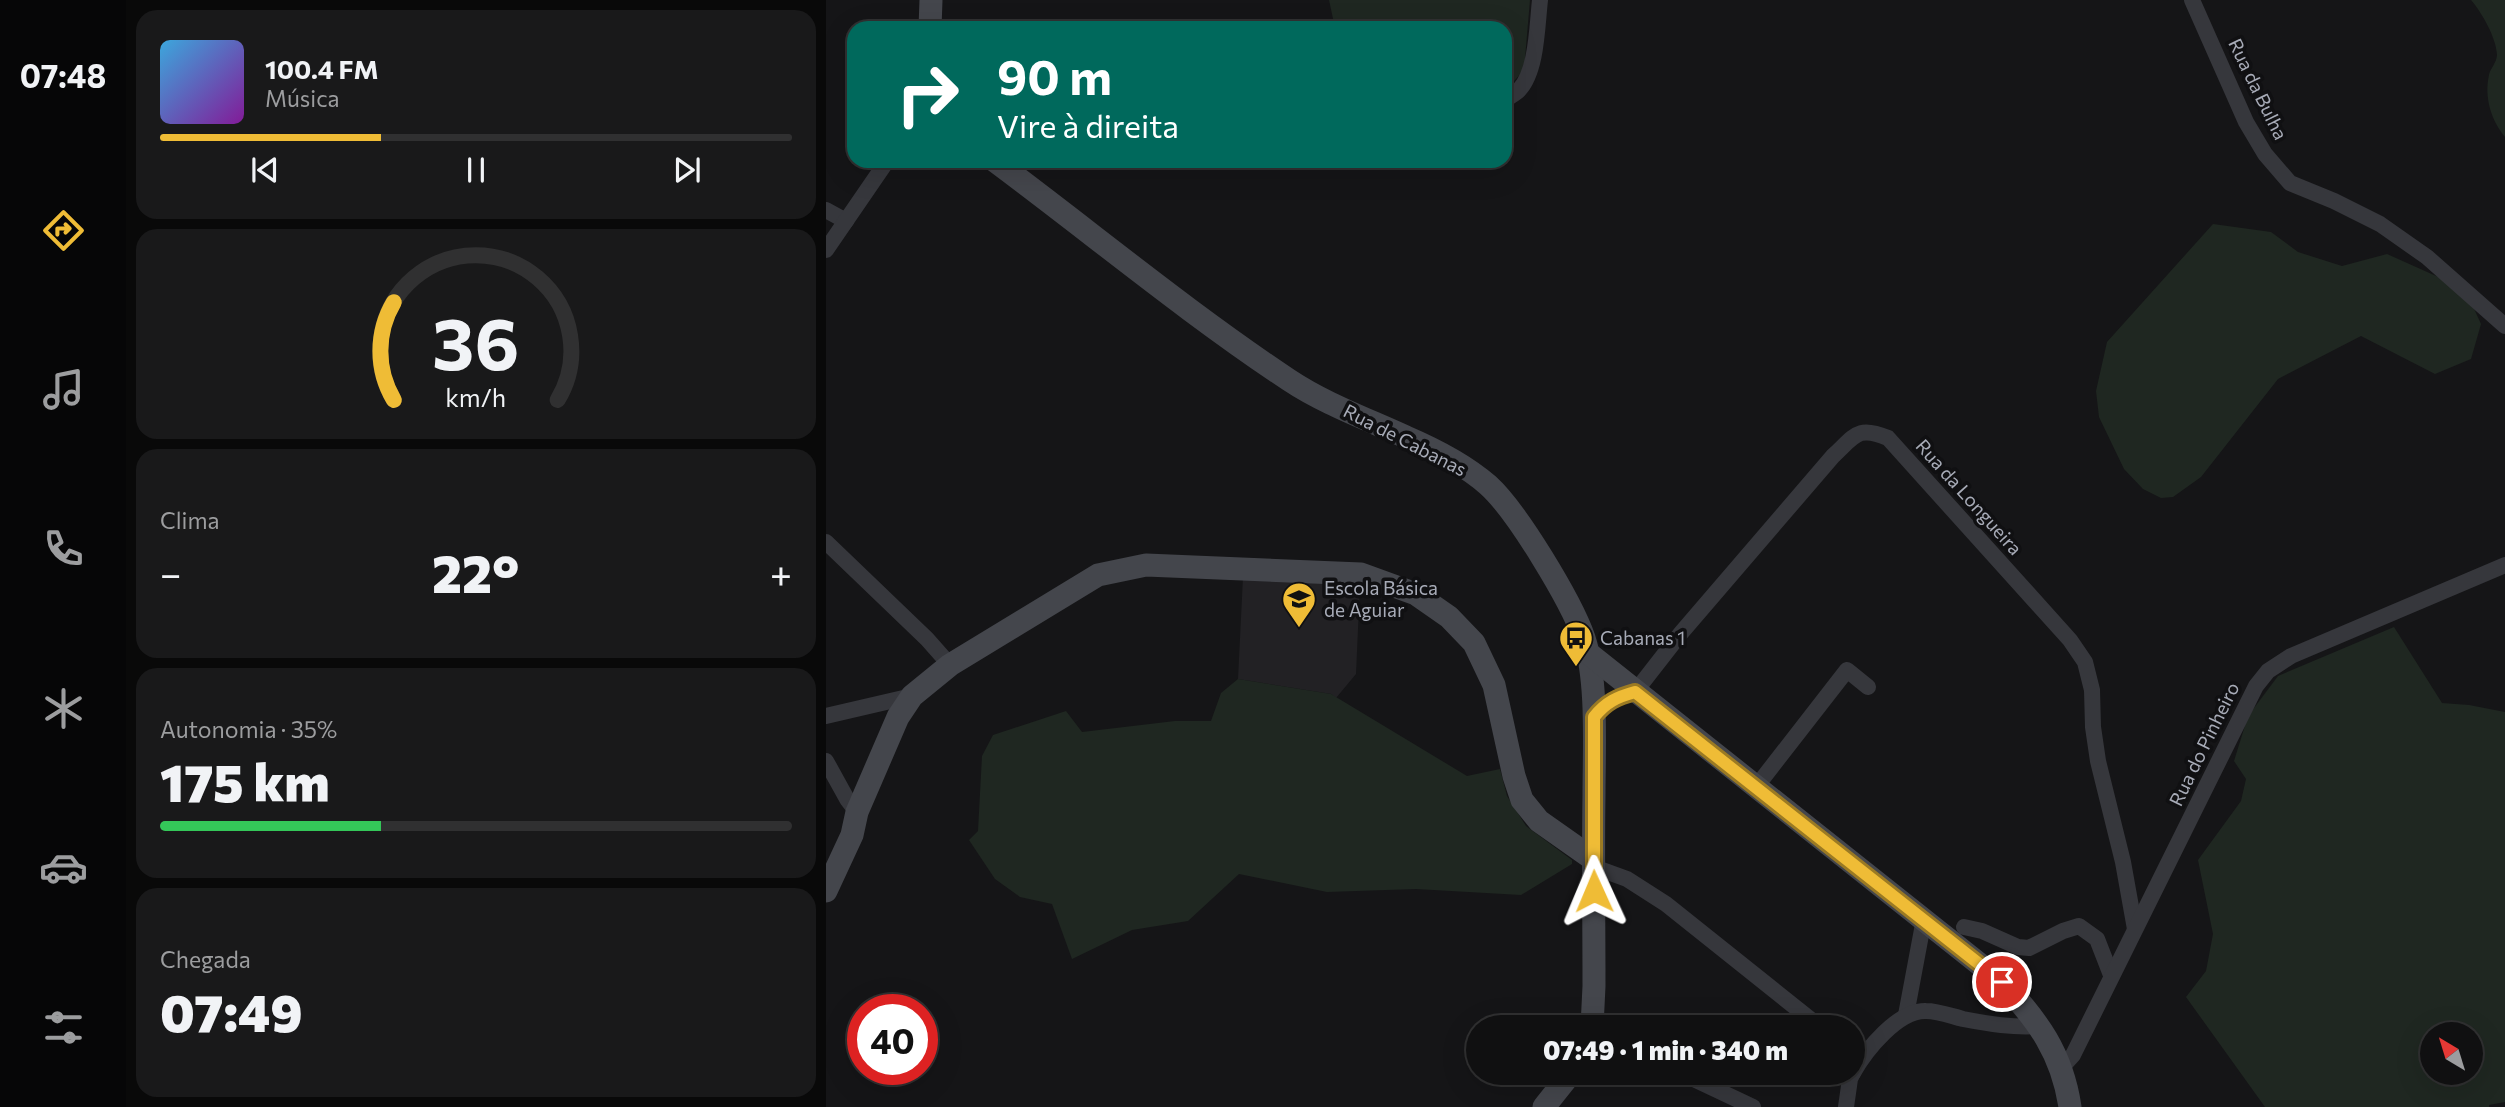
<!DOCTYPE html>
<html lang="pt">
<meta charset="utf-8">
<style>
body{margin:0;font-family:Commissioner,sans-serif;background:#19191a;color:#f1f3f6;height:100vh;display:flex;flex-direction:column;font-size:26px;white-space:nowrap}
*{box-sizing:border-box;margin:0}
p{font-size:23px;color:#9c9d9f}
.icon{flex:none;width:38px;height:38px;fill:none;stroke:currentColor;stroke-width:2;stroke-linecap:round;stroke-linejoin:round}
.map{position:relative;flex:1;overflow:hidden}
.drawer{display:flex;flex-direction:column;gap:10px;padding:10px;background:#090909;width:700px}
.drawer>*{flex:none}
.hud{position:absolute;left:21px;top:21px;width:665px;height:147px;border-radius:21px;box-shadow:0 7px 28px #0002,0 0 0 2px #303031;background:#00695c;color:#fff;overflow:hidden}
.needle{width:46px;rotate:322deg}
.buttons{position:absolute;left:1594px;top:1022px;display:grid;gap:14px}
.buttons a{display:grid;place-items:center;width:63px;height:63px;border-radius:50%;background:#101011;box-shadow:0 7px 28px #0002,0 0 0 2px #303031;font-size:35px}
.speed{position:absolute;left:21px;top:994px;display:flex;gap:14px;font-size:35px;font-weight:700;text-align:center}
.speed>*{display:grid;place-content:center;width:91px;height:91px;border-radius:50%;background:#101011;box-shadow:0 7px 28px #0002,0 0 0 2px #303031;line-height:1}
.speed .limit{border:10px solid #d22;background:#fff;color:#111}
.pin{position:absolute;display:grid;place-items:center;width:60px;height:60px;color:#fff;margin:-30px;border:4px solid #fff;border-radius:50%;box-shadow:0 2px 7px #0007}
.me{position:absolute;width:77px;margin:-38px;rotate:359deg;stroke-linejoin:round;filter:drop-shadow(0 0 5px #0008)}
.turn{display:flex;align-items:center;gap:24px;height:147px;padding:0 35px;font-size:32px}
.turn .icon{width:91px;height:91px;stroke-width:2.5}
.turn b{display:block;font-size:49px;line-height:60px}
.big{font-size:52px;font-weight:800;line-height:1.1}
.drawer .widget{flex:1;display:flex;flex-direction:column;justify-content:center;gap:10px;min-width:0;padding:0 24px;border-radius:21px;background:#19191a}
.drawer .dial{align-items:center;gap:0}
.dial svg{height:182px;overflow:visible;fill:none;stroke:#303031;stroke-width:7;stroke-linecap:round;text-anchor:middle}
.dial text{fill:#f1f3f6;stroke:none}
.song{display:flex;align-items:center;gap:21px}
.cover{width:84px;height:84px;border-radius:10px;background:linear-gradient(135deg,hsl(200 70% 55%),hsl(290 70% 35%))}
.played{height:7px;border-radius:4px;background:linear-gradient(90deg,#efbc36 35%,#303031 35%)}
.keys{display:flex;justify-content:space-around;direction:ltr}
.heat{display:flex;justify-content:space-between;align-items:center;font-size:38px;direction:ltr}
.charge{height:10px;border-radius:5px;background:linear-gradient(90deg,#34c759 35%,#303031 0)}
.trip{position:absolute;left:640px;top:1015px;width:399px;height:70px;border-radius:35px;background:#101011;box-shadow:0 7px 28px #0002,0 0 0 2px #303031;font-weight:800;line-height:70px;text-align:center}
main{display:flex;flex:1;min-height:0}
.tab-bar{display:flex;flex-direction:column;width:126px;justify-content:space-around;align-items:center;background:#060607;color:#9c9d9f}
.tab-bar .icon{width:49px;height:49px}
.tab-bar .selected{color:#efbc36}
.tab-bar b{font-size:32px;color:#f1f3f6}
.map>svg:first-child{display:block}
</style>
<main>
<nav class="tab-bar">
<b>07:48</b>
<svg class="icon selected" aria-label="directions" viewBox="0 0 24 24"><path d="M12 3l9 9-9 9-9-9zM9 14v-3h6M13 9l2 2-2 2"/></svg>
<svg class="icon" aria-label="music" viewBox="0 0 24 24"><path d="M9 18V5l10-2v13"/><circle cx="6" cy="18" r="3"/><circle cx="16" cy="16" r="3"/></svg>
<svg class="icon" aria-label="phone" viewBox="0 0 24 24"><path d="M5 4h4l2 5-3 2q2 4 5 5l2-3 5 2v4C11 20 4 13 5 4z"/></svg>
<svg class="icon" aria-label="climate" viewBox="0 0 24 24"><path d="M12 3v18M4 7l16 10M4 17L20 7"/></svg>
<svg class="icon" aria-label="car" viewBox="0 0 24 24"><path d="M5 17H2v-5l4-1 3-4h7l3 4 3 1v5h-3M9 17h6M6 11h13"/><circle cx="7" cy="17" r="2"/><circle cx="17" cy="17" r="2"/></svg>
<svg class="icon" aria-label="filters" viewBox="0 0 24 24"><path d="M4 7h16M4 17h16"/><circle cx="9" cy="7" r="2"/><circle cx="15" cy="17" r="2"/></svg>
</nav>
<section class="drawer">
<div class="widget">
<div class="song"><i class="cover"></i><div><b>100.4 FM</b><p>Música</p></div></div>
<div class="played"></div>
<div class="keys"><svg class="icon" aria-label="previous" viewBox="0 0 24 24"><path d="M18 5L8 12l10 7zM5 5v14"/></svg><svg class="icon" aria-label="pause" viewBox="0 0 24 24"><path d="M8 5v14M16 5v14"/></svg><svg class="icon" aria-label="next" viewBox="0 0 24 24"><path d="M6 5l10 7-10 7zM19 5v14"/></svg></div>
</div>
<div class="widget dial"><svg viewBox="0 0 100 80">
<path d="M14 69A42 42 0 1 1 86 69"/>
<path d="M14 69A42 42 0 0 1 14 26" stroke="#efbc36"/>
<text x="50" y="56" font-size="32" font-weight="700">36</text>
<text x="50" y="72" font-size="11">km/h</text>
</svg></div>
<div class="widget"><p>Clima</p>
<div class="heat"><a>−</a><b class="big">22°</b><a>+</a></div>
</div>
<div class="widget"><p>Autonomia · 35%</p><b class="big">175 km</b><div class="charge"></div></div>
<div class="widget"><p>Chegada</p><b class="big">07:49</b></div>
</section>
<div class="map">
<svg width="1679" height="1107" viewBox="0 0 1679 1107">
<rect width="100%" height="100%" fill="#151517"/>
<path fill="#222124" d="M417 577 534 584 530 674 510 698 505 694 412 679Z"/>
<g fill="#1f2721" fill-rule="evenodd">
<path d="M503 0H704L698 70 679 91V28H509Z"/>
<path d="M1645 0H1679V137C1665 120 1658 97 1663 75 1664 69 1671 62 1671 55 1670 37 1656 13 1645 0Z"/>
<path d="M1387 224 1445 232 1472 252 1516 266 1561 254 1639 289 1655 324 1645 359 1609 374 1535 336 1452 379 1375 477 1347 497 1335 498 1317 489 1298 469 1273 417 1270 391 1281 342Z"/>
<path d="M1568 627 1616 703 1643 705 1679 712V1102L1663 1105V1107H1439L1360 997 1380 971 1387 934 1372 860 1415 801 1420 779 1408 761 1422 716 1452 676ZM1606 1034H1645V1073H1606Z"/>
<path d="M412 679 505 694 641 776 674 769 681 796 700 826 746 860V864L695 895 590 889 501 892 413 874 362 921 306 930 246 959 226 904 194 897 169 879 143 840 152 831 156 756 167 735 240 711 256 732 349 721H385L395 693Z"/>
</g>
<g fill="none" stroke-linecap="round" stroke-linejoin="round">
<g stroke="#36373c" stroke-width="16">
<path d="M1366 0 1420 122 1439 154 1464 183 1508 201 1554 224 1601 257 1679 326"/>
<path d="M679 100C683 97 689 94 693 90 711 71 711 26 714 0"/>
<path d="M0 210 20 221"/>
<path d="M0 250 61 161"/>
<path d="M0 542 101 639 124 665"/>
<path d="M809 692 855 633 1007 456C1029 436 1031 425 1062 438L1244 640 1259 662 1266 690 1267 727 1272 761 1297 862 1309 929"/>
<path d="M0 716 86 696"/>
<path d="M0 761 21 799 31 812"/>
<path d="M930 787 1021 670 1042 687"/>
<path d="M768 867 801 879 840 904 994 1027"/>
<path d="M1138 927 1156 931 1192 947 1203 948 1237 931 1253 926 1271 939 1285 975"/>
<path d="M1080 1015 1098 919"/>
<path d="M1236 1067 1247 1055 1430 686 1442 671 1465 656 1679 565"/>
<path d="M855 1073 927 1107"/>
<path d="M1027 1073C1040 1050 1072 1010 1100 1011 1112 1011 1125 1016 1137 1019 1163 1024 1187 1028 1214 1026"/>
<path d="M1020 1107 1024 1079 1027 1073"/>
</g>
<g stroke="#44464c" stroke-width="23">
<path d="M104 28 105 0"/>
<path d="M169 161C267 234 362 313 463 380 499 404 541 419 580 437 608 449 639 465 662 485 691 511 745 601 758 638 772 681 768 748 768 795 767 859 768 923 768 986L766 1027"/>
<path d="M762 653 1176 982C1212 1021 1236 1053 1244 1107"/>
<path d="M0 891 26 835 31 812 72 717 86 696 124 665 272 575 320 565 535 574 590 594 623 617 648 643 668 685 688 776 696 800 713 821 767 859"/>
<path d="M718 1107 745 1073"/>
</g>
</g>
<g fill="none" stroke-linecap="round" stroke-linejoin="round">
<g stroke="#9b7a23" stroke-width="18">
<path id="route" d="M768 891V717C780 702 791 697 809 692L1176 982"/>
</g>
<use href="#route" stroke="#efbc36" stroke-width="12"/>
</g>
<defs>
<g id="school-pin" transform="scale(1.75)"><path d="M0 17L-7.5 6A9.5 9.5 0 1 1 7.5 6Z" fill="#efbc36" stroke="#101012"/><path d="M0-5L7-2L0 1L-7-2ZM-4 1L0 2.5L4 1V4Q0 6-4 4Z" fill="#111"/></g>
<g id="bus-pin" transform="scale(1.75)"><path d="M0 17L-7.5 6A9.5 9.5 0 1 1 7.5 6Z" fill="#efbc36" stroke="#101012"/><path d="M-5-6H5V4H4V6H2V4H-2V6H-4V4H-5ZM-3.5-4V0h7V-4ZM-3.5 1.2v1.5H-2V1.2ZM2 1.2v1.5H3.5V1.2Z" fill="#111"/></g>
</defs>
<g fill-rule="evenodd">
<use href="#school-pin" x="473" y="599"/>
<use href="#bus-pin" x="750" y="638"/>
</g>
<g text-anchor="middle" stroke-width="7" stroke-linejoin="round" paint-order="stroke">
<g font-size="19" fill="#a7abb7" stroke="#101012">
<text transform="translate(1432 89) rotate(64)" y="7">Rua da Bulha</text>
<text transform="translate(579 440) rotate(27)" y="7">Rua de Cabanas</text>
<text transform="translate(1143 497) rotate(48)" y="7">Rua da Longueira</text>
<text transform="translate(1378 744) rotate(-64)" y="7">Rua do Pinheiro</text>
</g>
<g font-size="19" fill="#a7abb7" stroke="#101012" text-anchor="start">
<text x="498" y="595">Escola Básica<tspan x="498" dy="22">de Aguiar</tspan></text>
<text x="774" y="645">Cabanas 1</text>
</g>
</g>
</svg>
<div class="buttons">
<a><svg class="needle" viewBox="-14 -14 28 28"><path d="M0-13l5 13h-10z" fill="#e53935"/><path d="M0 13l5-13h-10z" fill="#9c9d9f"/></svg></a>
</div>
<div class="speed"><div class="limit">40</div></div>
<div class="pin" style="left:1176px;top:982px;background:#d93025"><svg class="icon" aria-label="arrive" viewBox="0 0 24 24"><path d="M6 21V4h12l-3 4 3 4H6"/></svg></div>
<svg class="me" style="left:768px;top:891px" viewBox="-20 -20 40 40"><path d="M0-17L14 15 0 8-14 15z" fill="#efbc36" stroke="#fff" stroke-width="4"/></svg>
<div class="trip">07:49 · 1 min · 340 m</div>
<div class="hud">
<div class="turn"><svg class="icon" aria-label="right" viewBox="0 0 24 24"><path d="M7 20v-9h11M14 6l5 5-5 5"/></svg><div><b>90 m</b>Vire à direita</div></div>
</div>
</div>
</main>
